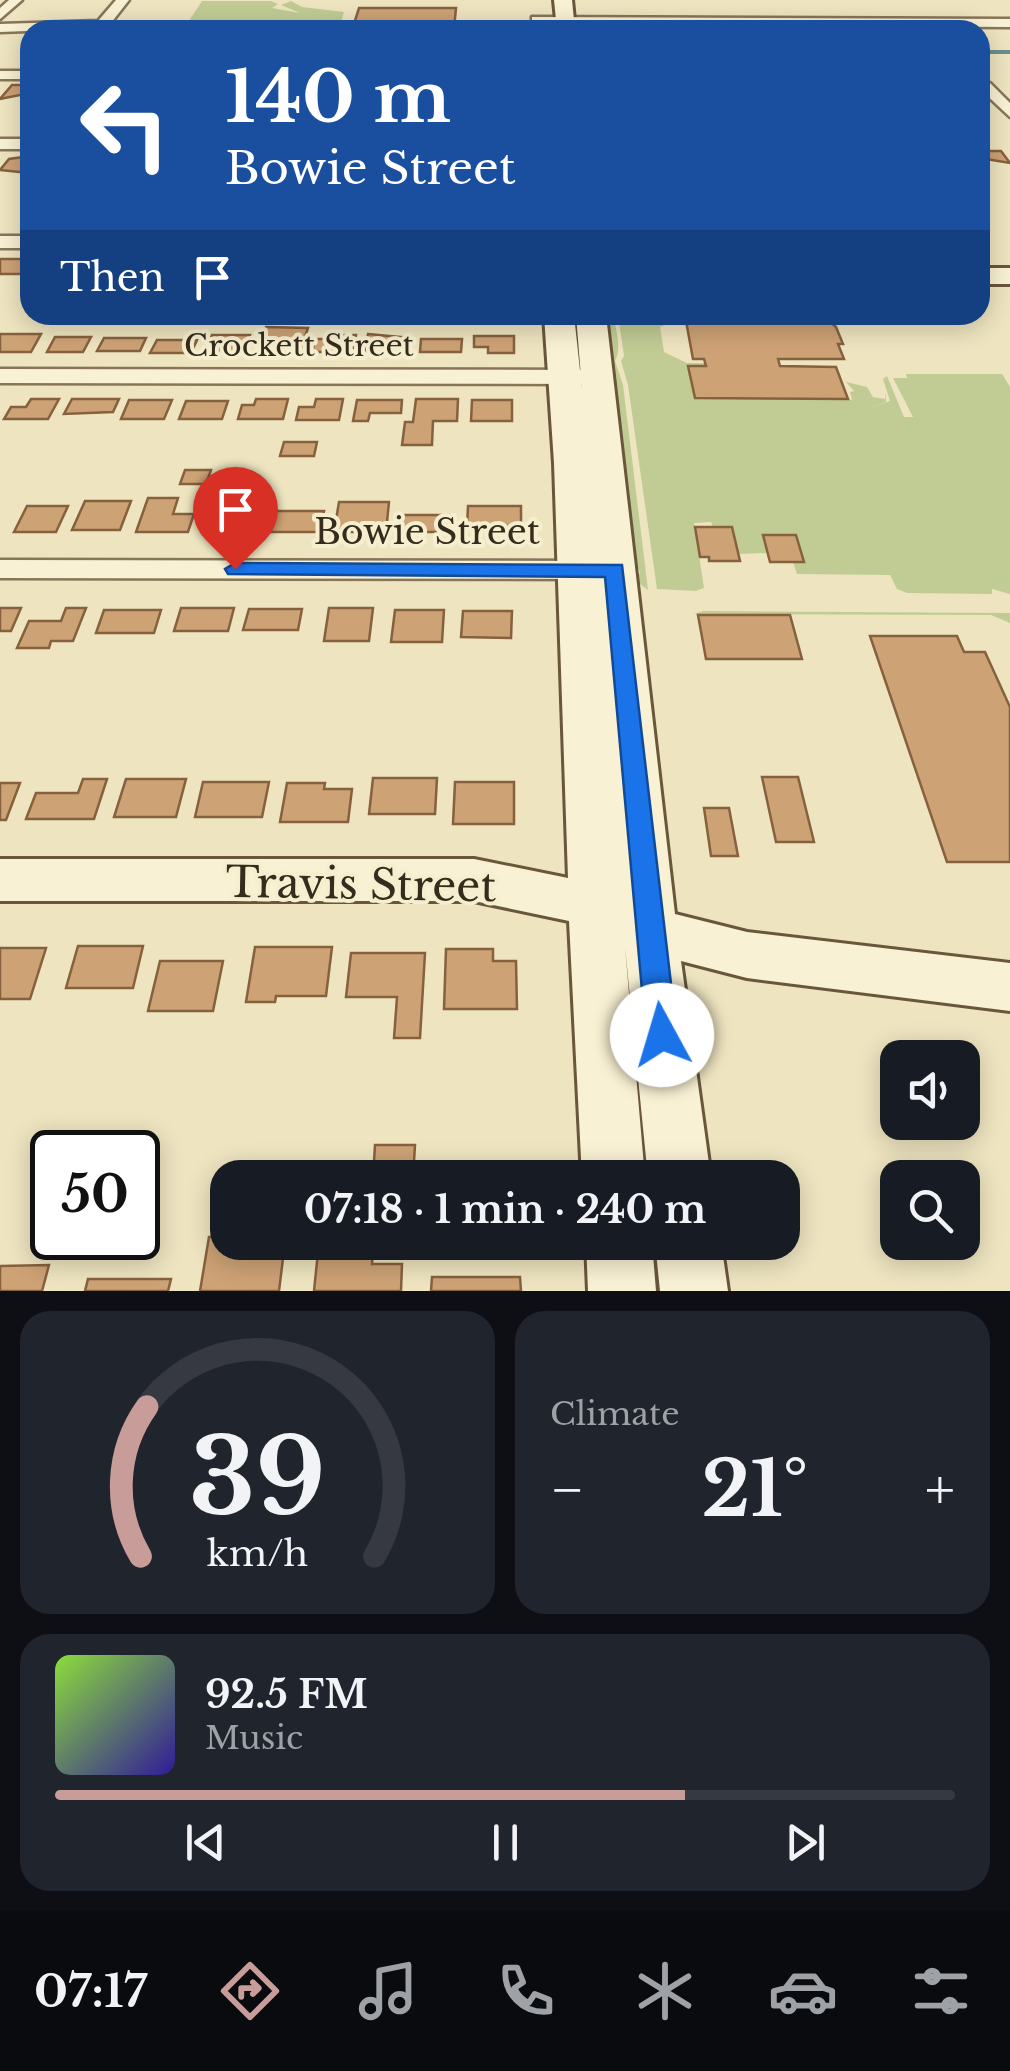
<!DOCTYPE html>
<meta charset="utf-8">
<style>
body{margin:0;font-family:"Libre Baskerville",serif;background:#20242c;color:#f1f3f6;height:100vh;display:flex;flex-direction:column;font-size:38px;white-space:nowrap}
*{box-sizing:border-box;margin:0}
p{font-size:32px;color:#9ea1a6}
.icon{flex:none;width:55px;height:55px;fill:none;stroke:currentColor;stroke-width:2;stroke-linecap:round;stroke-linejoin:round}
.map{position:relative;height:1291px;overflow:hidden}
.side{display:flex;flex-direction:column;gap:20px;padding:20px;background:#0d0f14;flex:1}
.side>*{flex:none}
.guide{position:absolute;left:20px;top:20px;width:970px;height:305px;border-radius:30px;box-shadow:0 5px 25px #0003;background:#1a4fa0;color:#fff;overflow:hidden}
.fabs{position:absolute;left:880px;top:1040px;display:grid;gap:20px}
.fabs a{display:grid;place-items:center;width:100px;height:100px;border-radius:20px;background:#171b24;box-shadow:0 5px 25px #0003;font-size:50px}
.speed{position:absolute;left:30px;top:1130px;display:flex;gap:20px;font-size:50px;font-weight:700;text-align:center}
.speed>*{display:grid;place-content:center;width:130px;height:130px;border-radius:50%;background:#171b24;box-shadow:0 5px 25px #0003;line-height:1}
.speed .limit{border:5px solid #111;border-radius:15px;background:#fff;color:#111}
.pin{position:absolute;display:grid;place-items:center;width:85px;height:85px;color:#fff;margin:-102px -42px;border-radius:50% 50% 50% 0;rotate:-45deg;box-shadow:0 0 10px #0007}
.pin .icon{rotate:45deg}
.me{position:absolute;width:110px;margin:-55px;rotate:354deg;stroke-linejoin:round;filter:drop-shadow(0 0 8px #0008)}
.turn{display:flex;align-items:center;gap:35px;height:210px;padding:0 40px;font-size:45px}
.turn .icon{width:130px;height:130px;stroke-width:2.5}
.turn b{display:block;font-size:70px;line-height:85px}
.then{display:flex;align-items:center;height:95px;padding:0 40px;background:#0003;gap:20px;font-size:38px}
.big{font-size:75px;font-weight:800;line-height:1.1}
.side .tile{flex:1;display:flex;flex-direction:column;justify-content:center;gap:15px;min-width:0;padding:0 35px;border-radius:30px;background:#20242c}
.side .dial{align-items:center;gap:0}
.dial svg{height:260px;overflow:visible;fill:none;stroke:#363941;stroke-width:7;stroke-linecap:round;text-anchor:middle}
.dial text{fill:#f1f3f6;stroke:none}
.song{display:flex;align-items:center;gap:30px}
.cover{width:120px;height:120px;border-radius:15px;background:linear-gradient(135deg,hsl(90 70% 55%),hsl(250 70% 35%))}
.played{height:10px;border-radius:5px;background:linear-gradient(90deg,#c89c99 70%,#363941 70%)}
.keys{display:flex;justify-content:space-around;direction:ltr}
.heat{display:flex;justify-content:space-between;align-items:center;font-size:55px;direction:ltr}
.side .tiles{flex:1;display:grid;gap:20px;grid-template-columns:1fr 1fr}
.tile:last-child{grid-column:span 2}
.trip{position:absolute;left:210px;top:1160px;width:590px;height:100px;border-radius:30px;background:#171b24;box-shadow:0 5px 25px #0003;font-weight:800;line-height:100px;text-align:center}
.dock{display:flex;height:160px;justify-content:space-around;align-items:center;background:#090b0e;color:#9ea1a6}
.dock .icon{width:70px;height:70px}
.dock .on{color:#c89c99}
.dock b{font-size:45px;color:#f1f3f6}
.map>svg:first-child{display:block}
</style>
<div class="map">
<svg width="1010" height="1291" viewBox="0 0 1010 1291">
<rect width="100%" height="100%" fill="#eee4c0"/>
<g fill="#c0cc94">
<path d="M202 1H271L278 4 272 8 300 13 281 5 291 1 302 7 344 12 341 22 325 30H183Z"/>
<path d="M604 315H613C616 329 622 349 615 361L623 385 648 590 636 581 640 572 633 559 626 502 630 493 624 482 611 340Z"/>
<path d="M618 315H686L660 327 664 352 687 363H705L706 366 688 367 694 397 852 400 850 392 854 391 846 382 867 387 873 397 885 399 886 393V402L870 408 890 401 883 379 887 376 904 417H913L893 378H907L906 374H1002L1010 387V594L992 589V594L907 593 897 589 890 575 797 574 793 562 804 561 797 534H763L767 553 738 554 732 527H713L711 522 694 523 704 588 696 591 657 589 628 385 621 361 624 356Z"/>
<path d="M703 611 1010 613V623L991 615 694 614Z"/>
</g>
<g fill="none" stroke-linecap="round" stroke-linejoin="round">
<path stroke="#6a8e88" stroke-width="4" d="M980 52H1010"/>
</g>
<g fill="#cda275" stroke="#86613e" stroke-width="2.5">
<path d="M359 8H456L454 29 472 30H352Z"/>
<path d="M12 85H30V93L0 99Z"/>
<path d="M981 151H1001L1010 163 980 158Z"/>
<path d="M30 156V173L0 170 9 159Z"/>
<path d="M0 259H30V267L26 274H0Z"/>
<path d="M686 321 830 322 836 327 843 344H838L844 359H778L780 366 836 367 848 399 695 398 688 366H706L704 359H693Z"/>
<path d="M266 327 308 328 300 352H280L282 343H260Z"/>
<path d="M0 334H41L31 352H0Z"/>
<path d="M368 334 410 338 409 352H365Z"/>
<path d="M212 335H250L244 352H218L220 346H208Z"/>
<path d="M342 335H356L353 352H312L315 339H341Z"/>
<path d="M474 336H514V353H488V347H474Z"/>
<path d="M55 337H91L83 352H47Z"/>
<path d="M104 338H146L140 351H97Z"/>
<path d="M421 339H462L461 352H420Z"/>
<path d="M157 340H197L191 353H150Z"/>
<path d="M31 399H59L48 419H4L11 407H26Z"/>
<path d="M72 399H119L113 412 64 414Z"/>
<path d="M256 399H288L283 419H238L242 405H254Z"/>
<path d="M316 399H343L339 420H296L299 407H314Z"/>
<path d="M416 399H458L457 421H433L432 445H402L405 422H413Z"/>
<path d="M129 400H172L164 419H121Z"/>
<path d="M357 400H402L401 413H370L368 421H353Z"/>
<path d="M472 400H512V421H471Z"/>
<path d="M186 401H228L222 419H179Z"/>
<path d="M284 442H317L314 456H280Z"/>
<path d="M185 470H211L206 484H180Z"/>
<path d="M148 498H178L173 514H194L188 532H136Z"/>
<path d="M85 501H131L120 530H72Z"/>
<path d="M339 502H389L386 532H334Z"/>
<path d="M27 506H68L56 532H14Z"/>
<path d="M468 506H521V526H467Z"/>
<path d="M229 509H257L250 534H203L209 515H227Z"/>
<path d="M270 511H324L320 532H265Z"/>
<path d="M401 515H453L452 532H399Z"/>
<path d="M695 527H732L740 561H709V557H700Z"/>
<path d="M763 535H796L804 562H770Z"/>
<path d="M0 608H21L11 631H0Z"/>
<path d="M66 608H86L73 641H51L49 648H17L29 621H61Z"/>
<path d="M181 608H234L228 631H174Z"/>
<path d="M329 608H373L369 641H324Z"/>
<path d="M249 609H302L298 630H243Z"/>
<path d="M104 610H161L154 633H96Z"/>
<path d="M395 610H444L442 642H391Z"/>
<path d="M463 611H512L511 638 461 637Z"/>
<path d="M698 615H790L802 659H706Z"/>
<path d="M870 636H957L964 652H985L1010 707V862H947Z"/>
<path d="M762 777H798L814 842H776Z"/>
<path d="M373 778H437L435 814H369Z"/>
<path d="M83 779H107L94 819H26L36 793H78Z"/>
<path d="M126 779H186L176 817H114Z"/>
<path d="M203 782H269L262 817H195Z"/>
<path d="M455 782H514V824H453Z"/>
<path d="M0 783H20L6 820H0Z"/>
<path d="M287 783H325L324 789H352L348 822H280Z"/>
<path d="M704 808H729L738 856H711Z"/>
<path d="M78 946H143L133 988H66Z"/>
<path d="M255 947H332L326 996H276L275 1002H246Z"/>
<path d="M0 948H46L30 999H0Z"/>
<path d="M446 949H493V961H516L517 1009H444Z"/>
<path d="M351 953H425L420 1038H394L397 997H346Z"/>
<path d="M160 961H223L213 1011H148Z"/>
<path d="M375 1145H415L413 1178H373Z"/>
<path d="M209 1237H228V1242H285L279 1291H200Z"/>
<path d="M319 1242H374L372 1264H402L401 1291H314Z"/>
<path d="M438 1242H482V1250H437Z"/>
<path d="M49 1265 42 1291H0V1266Z"/>
<path d="M432 1277H520L521 1291H431Z"/>
<path d="M88 1279H171L168 1291H85Z"/>
</g>
<g fill="none" stroke-linecap="round" stroke-linejoin="round">
<g stroke="#877558" stroke-width="5">
<g id="street">
<path d="M9 0H22L0 19V8Z"/>
<path d="M116 0H129L107 28 0 32V24L98 21Z"/>
<path d="M532 17 1010 19V27L537 24 532 23Z"/>
<rect x="0" y="71" width="30" height="8"/>
<path d="M980 83H990L1010 103V117L980 89Z"/>
<rect x="0" y="139" width="30" height="10"/>
<rect x="0" y="236" width="30" height="12"/>
<path d="M0 369 590 370 601 377 590 384 0 383Z"/>
<path d="M0 560 596 561 606 564 610 570 606 576 596 579 0 578Z"/>
</g>
</g>
<g stroke="#69563b" stroke-width="6">
<g id="secondary">
<path d="M554 0H572L575 30H557Z"/>
<rect x="980" y="268" width="30" height="16"/>
<path d="M544 315H574L582 389 576 315H606L675 914 747 932 1010 963V1011L747 978 681 961 711 1178H648L625 947 645 1178H582L569 921 474 901H0V859H474L568 878 554 463Z"/>
<path d="M586 1242H652L656 1291H588Z"/>
<path d="M655 1242H721L728 1291H660Z"/>
</g>
</g>
<use href="#street" fill="#f9f1d3" fill-rule="evenodd"/>
<use href="#secondary" fill="#f9f1d3" fill-rule="evenodd"/>
</g>
<path fill="#1a73e8" stroke="#114b97" stroke-width="2.5" d="M235 563 622 565 677 1035 672 1045 662 1049 651 1045 646 1035 605 577 228 574 225 569Z"/>
<g text-anchor="middle" stroke-width="8" stroke-linejoin="round" paint-order="stroke">
<g font-size="30" fill="#362b1c" stroke="#f5eecf">
<text x="299" y="356">Crockett Street</text>
</g>
<g font-size="35" fill="#362b1c" stroke="#f5eecf">
<text x="427" y="544">Bowie Street</text>
</g>
<g font-size="42" fill="#362b1c" stroke="#f5eecf">
<text transform="translate(361 884) rotate(1)" y="15">Travis Street</text>
</g>
</g>
</svg>
<div class="fabs">
<a><svg class="icon" aria-label="sound" viewBox="0 0 24 24"><path d="M4 9h4l5-4v14l-5-4H4zM17 9q2 3 0 6"/></svg></a>
<a><svg class="icon" aria-label="search" viewBox="0 0 24 24"><circle cx="10" cy="10" r="6"/><path d="M15 15l6 6"/></svg></a>
</div>
<div class="speed"><div class="limit">50</div></div>
<div class="pin" style="left:235px;top:569px;background:#d93025"><svg class="icon" aria-label="arrive" viewBox="0 0 24 24"><path d="M6 21V4h12l-3 4 3 4H6"/></svg></div>
<svg class="me" style="left:662px;top:1035px" viewBox="-20 -20 40 40"><circle r="19" fill="#fff"/><path d="M0-13L10 11 0 6-10 11z" fill="#1a73e8"/></svg>
<div class="trip">07:18 · 1 min · 240 m</div>
<div class="guide">
<div class="turn"><svg class="icon" aria-label="left" viewBox="0 0 24 24"><path d="M17 20v-9H6M10 6l-5 5 5 5"/></svg><div><b>140 m</b>Bowie Street</div></div>
<div class="then">Then<svg class="icon" aria-label="arrive" viewBox="0 0 24 24"><path d="M6 21V4h12l-3 4 3 4H6"/></svg></div>
</div>
</div>
<section class="side">
<div class="tiles">
<div class="tile dial"><svg viewBox="0 0 100 80">
<path d="M14 69A42 42 0 1 1 86 69"/>
<path d="M14 69A42 42 0 0 1 16 23" stroke="#c89c99"/>
<text x="50" y="56" font-size="32" font-weight="700">39</text>
<text x="50" y="72" font-size="11">km/h</text>
</svg></div>
<div class="tile"><p>Climate</p>
<div class="heat"><a>−</a><b class="big">21°</b><a>+</a></div>
</div>
<div class="tile">
<div class="song"><i class="cover"></i><div><b>92.5 FM</b><p>Music</p></div></div>
<div class="played"></div>
<div class="keys"><svg class="icon" aria-label="previous" viewBox="0 0 24 24"><path d="M18 5L8 12l10 7zM5 5v14"/></svg><svg class="icon" aria-label="pause" viewBox="0 0 24 24"><path d="M8 5v14M16 5v14"/></svg><svg class="icon" aria-label="next" viewBox="0 0 24 24"><path d="M6 5l10 7-10 7zM19 5v14"/></svg></div>
</div>
</div>
</section>
<nav class="dock">
<b>07:17</b>
<svg class="icon on" aria-label="directions" viewBox="0 0 24 24"><path d="M12 3l9 9-9 9-9-9zM9 14v-3h6M13 9l2 2-2 2"/></svg>
<svg class="icon" aria-label="music" viewBox="0 0 24 24"><path d="M9 18V5l10-2v13"/><circle cx="6" cy="18" r="3"/><circle cx="16" cy="16" r="3"/></svg>
<svg class="icon" aria-label="phone" viewBox="0 0 24 24"><path d="M5 4h4l2 5-3 2q2 4 5 5l2-3 5 2v4C11 20 4 13 5 4z"/></svg>
<svg class="icon" aria-label="climate" viewBox="0 0 24 24"><path d="M12 3v18M4 7l16 10M4 17L20 7"/></svg>
<svg class="icon" aria-label="car" viewBox="0 0 24 24"><path d="M5 17H2v-5l4-1 3-4h7l3 4 3 1v5h-3M9 17h6M6 11h13"/><circle cx="7" cy="17" r="2"/><circle cx="17" cy="17" r="2"/></svg>
<svg class="icon" aria-label="filters" viewBox="0 0 24 24"><path d="M4 7h16M4 17h16"/><circle cx="9" cy="7" r="2"/><circle cx="15" cy="17" r="2"/></svg>
</nav>
